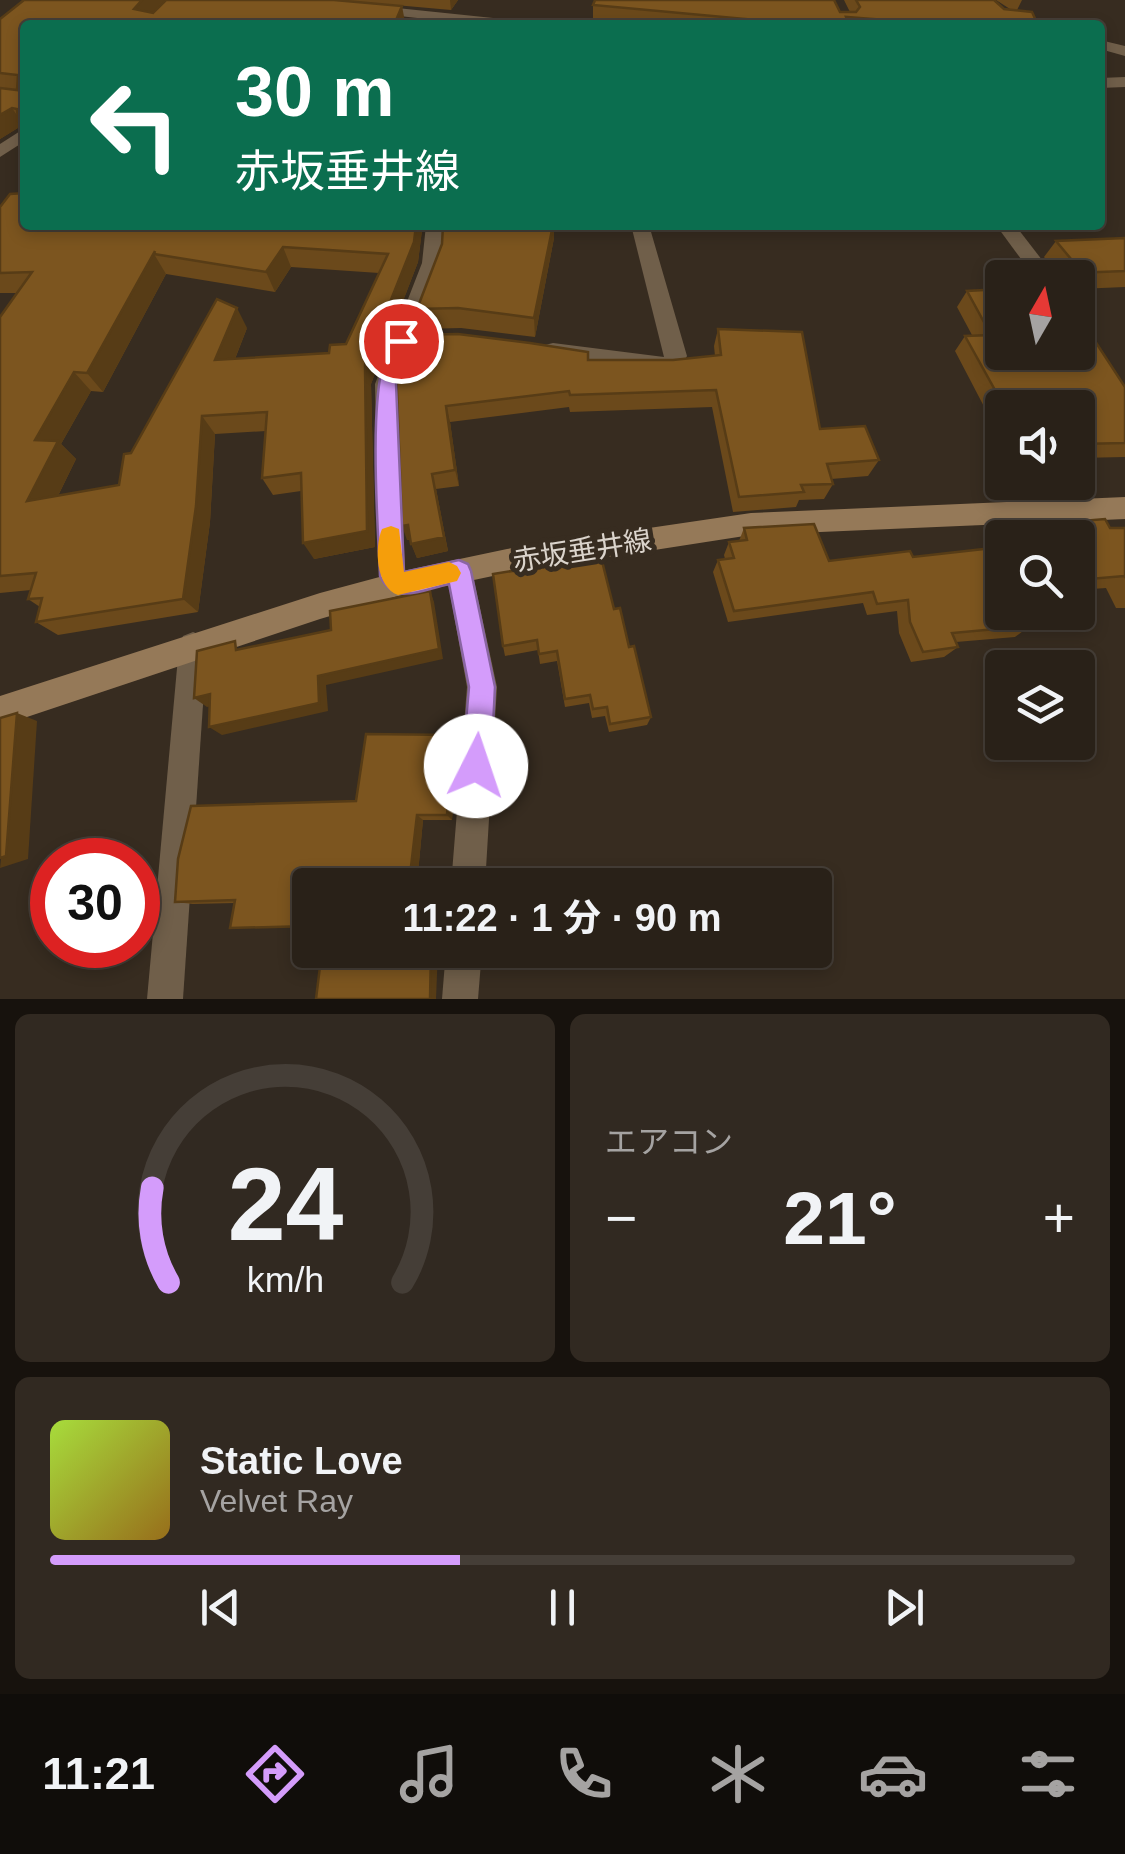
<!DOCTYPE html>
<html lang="ja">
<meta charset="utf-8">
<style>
body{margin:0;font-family:Arial,"Noto Sans JP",sans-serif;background:#312921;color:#f1f3f6;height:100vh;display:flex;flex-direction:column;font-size:38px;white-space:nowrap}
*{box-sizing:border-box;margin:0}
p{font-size:32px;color:#a5a3a2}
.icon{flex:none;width:55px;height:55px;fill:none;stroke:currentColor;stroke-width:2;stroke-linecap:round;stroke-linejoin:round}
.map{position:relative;height:999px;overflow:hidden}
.panel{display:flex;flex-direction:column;gap:15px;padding:15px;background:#17120d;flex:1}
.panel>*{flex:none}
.guide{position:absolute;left:20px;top:20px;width:1085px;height:210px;border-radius:10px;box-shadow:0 5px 15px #0003,0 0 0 2px #453e37;background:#0b6e4f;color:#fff;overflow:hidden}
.needle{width:65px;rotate:9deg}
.fabs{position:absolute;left:985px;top:260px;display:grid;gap:20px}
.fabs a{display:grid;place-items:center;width:110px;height:110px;border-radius:10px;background:#292118;box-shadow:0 5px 15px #0003,0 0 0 2px #453e37;font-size:50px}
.speed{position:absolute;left:30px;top:838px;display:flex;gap:20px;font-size:50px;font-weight:700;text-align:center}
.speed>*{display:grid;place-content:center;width:130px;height:130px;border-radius:50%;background:#292118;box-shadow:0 5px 15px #0003,0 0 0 2px #453e37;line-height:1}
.speed .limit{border:15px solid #d22;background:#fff;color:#111}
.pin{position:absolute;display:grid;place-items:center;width:85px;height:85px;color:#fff;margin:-42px;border:5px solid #fff;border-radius:50%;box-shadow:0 2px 10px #0007}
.me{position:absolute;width:110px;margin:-55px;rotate:4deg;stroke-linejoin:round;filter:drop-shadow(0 0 8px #0008)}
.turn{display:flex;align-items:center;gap:35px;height:210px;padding:0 50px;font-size:45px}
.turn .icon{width:130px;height:130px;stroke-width:2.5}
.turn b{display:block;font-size:70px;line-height:85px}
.big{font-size:75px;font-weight:700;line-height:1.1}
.panel .widget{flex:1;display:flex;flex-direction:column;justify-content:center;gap:15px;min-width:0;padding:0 35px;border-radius:15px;background:#312921}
.panel .dial{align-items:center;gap:0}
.dial svg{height:260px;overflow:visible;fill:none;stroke:#453e37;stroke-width:7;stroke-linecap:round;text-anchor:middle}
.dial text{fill:#f1f3f6;stroke:none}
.song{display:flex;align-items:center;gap:30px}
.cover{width:120px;height:120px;border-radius:15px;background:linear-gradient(135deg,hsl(80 70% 55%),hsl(40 70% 35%))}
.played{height:10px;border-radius:5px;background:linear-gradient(90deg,#d49cfb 40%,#453e37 40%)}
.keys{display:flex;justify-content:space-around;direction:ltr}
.heat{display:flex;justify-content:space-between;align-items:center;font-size:55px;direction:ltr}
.panel .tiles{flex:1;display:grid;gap:15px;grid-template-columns:1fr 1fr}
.widget:last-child{grid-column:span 2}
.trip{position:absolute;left:292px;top:868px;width:540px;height:100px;border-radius:10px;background:#292118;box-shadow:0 5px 15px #0003,0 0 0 2px #453e37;font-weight:700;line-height:100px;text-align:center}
.menu{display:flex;height:160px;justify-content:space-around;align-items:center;background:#100d0a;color:#a5a3a2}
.menu .icon{width:70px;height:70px}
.menu .current{color:#d49cfb}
.menu b{font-size:45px;color:#f1f3f6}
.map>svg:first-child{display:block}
</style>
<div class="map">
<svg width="1125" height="999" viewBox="0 0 1125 999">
<rect width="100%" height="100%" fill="#372c20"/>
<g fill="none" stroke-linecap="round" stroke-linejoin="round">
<g fill="#705f4a" fill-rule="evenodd">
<path d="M368 5 523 21 530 25H481L363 12 361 9Z"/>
<path d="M1100 40 1125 46V56L1100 49Z"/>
<path d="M1125 77V87L1100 88V78Z"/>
<path d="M25 128V141L0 157V144Z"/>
<path d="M426 225H444L442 263 397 384 405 572 411 584 408 593 398 596 388 593 379 576 375 384 422 263Z"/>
<path d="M631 225H649L687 356 678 372 670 374 545 357 542 351 545 345 553 343 664 357Z"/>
<path d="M996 225H1015L1056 278H1035Z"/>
<path d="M459 559 468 563 472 571 497 687 485 885H451L467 687 446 571 450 563Z"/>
<path d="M193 632 203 636 207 646 183 999H147L179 646 183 636Z"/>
<path d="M446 950H482L478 999H442Z"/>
</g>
<path fill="#957958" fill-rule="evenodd" d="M1125 497V519L751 535 507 573 398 596 320 619 0 726V696L320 593 398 572 507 549 751 513Z"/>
</g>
<g fill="#6b491b" fill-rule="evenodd">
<path d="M24 0H164L153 13 405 22 403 25H25V132L21 126 0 139V19Z"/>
<path d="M339 0H458L451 10Z"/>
<path d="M844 0H994L1004 9H1010L996 0H1022L1017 10 1038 25H636L593 21V5L850 12Z"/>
<path d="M0 207 25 225H421L422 230 418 262 371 384 375 547 314 559 301 491 273 495 262 478 266 431 215 434 210 522 198 612 58 635 36 622 40 607 28 599 31 590 0 593V317L17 293H0ZM291 267 379 273 346 344 329 353 235 359 247 328 131 453 119 485 58 496 76 459 61 444 91 391 103 392 166 274 275 292Z"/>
<path d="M554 238 535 337 461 328 421 329 417 309 442 244Z"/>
<path d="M1125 238V287L1078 289V278H1058L1059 276 1044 257 1056 241Z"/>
<path d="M967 291 1125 387V457L1078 458V408H1002V441L955 351 965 336 972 335 957 307Z"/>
<path d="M718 329 820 429 879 460 868 476 831 479 833 484 824 499 799 500 796 507 733 512 712 407 570 412 569 407 450 422 459 486 436 489 448 551 417 558 410 540H407L396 367 588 360H673L715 356 714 346Z"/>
<path d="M744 528 829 561 913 557 989 549 986 541 999 528H1125V608H1116L1106 588 1078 590V538H1002V612L1030 626 1015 637 956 642 958 647 944 657 911 662 899 633 897 611 867 615 863 603 728 622 713 572 718 560 725 559 724 555 729 542 739 541Z"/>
<path d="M614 609 629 647 651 717 647 725 609 732 605 716 592 718 589 703 565 707 557 661 540 664 538 650 505 656 503 646Z"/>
<path d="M458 744 452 820H423L417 883 433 882 439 885H310V927L230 928 235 903 193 904 175 902Z"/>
</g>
<g fill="#573c16">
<path d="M142 0H164L141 25 134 9Z"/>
<path d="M450 0H458L451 10Z"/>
<path d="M402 6 405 22 403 25H394Z"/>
<path d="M12 108 21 121H18L21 126 0 139V115Z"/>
<path d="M416 225H421L422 230 418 262 371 384 375 547 314 559 303 543 365 365Z"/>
<path d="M553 225H554V238L535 337 534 318Z"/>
<path d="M283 247 291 267 275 292 266 272Z"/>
<path d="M155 251 154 254 166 274 103 392 87 373Z"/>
<path d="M237 308 247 328 227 379 215 360Z"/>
<path d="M74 372 91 391 61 444 76 459 47 518 27 501 35 440Z"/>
<path d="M446 406 450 422 459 486 455 470Z"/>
<path d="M202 416 215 434 210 522 198 612 183 599Z"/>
<path d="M432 474 448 551 417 558 411 544Z"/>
<path d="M408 525 414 539 407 540 402 526Z"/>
<path d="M430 591 434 602 443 659 326 685 328 711 222 735 209 727 318 676Z"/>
<path d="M210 694 223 703 207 707 194 698Z"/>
<path d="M17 713 37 721 28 859 0 868Z"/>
<path d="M453 735 458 744 452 820 447 815Z"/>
<path d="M417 815 423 820 417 885 409 884Z"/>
<path d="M431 950H438L436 999H430Z"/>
</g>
<g fill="#7c551f" stroke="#573c16" stroke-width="2.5" fill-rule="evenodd">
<path d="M24 0H142L134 9 153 13 166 0H334L402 6 394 25H25V122L18 121 17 109 12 108 0 115V88L17 90 18 75 0 73V19Z"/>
<path d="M595 0H834L840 12H856L860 7 856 0H994L1004 9 1032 12 1038 25H949L846 17 849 25H809L593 5Z"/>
<path d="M25 193V225H416L414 242 365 365 367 531 303 543 301 473 262 478 267 412 202 416 196 506 183 599 36 622 42 598 28 599 36 573 0 576V317L32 272 0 273V207L10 194ZM283 247 388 254 346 344 330 345 329 353 215 360 237 308 217 299 131 453 124 454 119 485 27 501 58 441 35 440 74 372 87 373 155 251 154 254 266 272Z"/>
<path d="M443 225H553L534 318 458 308 417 309 442 244Z"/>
<path d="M1125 238V271L1074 273 1068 265 1071 259 1056 241Z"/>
<path d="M1002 289V352H1078V315L1125 387V443L1078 444V408H1005L965 336 991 335 967 291Z"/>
<path d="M718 329 802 332 820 429 865 426 879 460 827 464 833 484 801 485 804 492 739 497 716 390 570 395 569 391 446 406 455 470 432 474 444 537 411 544 408 525 402 526 396 367 408 335 458 334 530 343 588 352V360H673L721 355Z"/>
<path d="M1105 519 1110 528H1125V577L1124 576 1078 580V538H1004L999 528Z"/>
<path d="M814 524 829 561 910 551 913 557 1002 547V612H1024L1030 626 952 633 958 647 923 652 910 622 908 600 877 604 873 592 734 611 718 560 734 558 729 542 747 540 744 528Z"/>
<path d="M601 557 614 609 620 608 629 647 634 646 651 717 610 724 607 707 593 709 590 695 565 699 557 651 539 654 537 640 503 646 493 574Z"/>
<path d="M430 591 439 649 318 676 319 703 209 727 210 694 194 698 197 651 235 641 236 650 331 630 330 611Z"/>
<path d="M17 713 6 856 0 858V718Z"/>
<path d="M366 734 453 735 447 815H417L409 884 433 882V885H310V926L230 928 235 900 175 902 178 859 191 806 356 801Z"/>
<path d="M322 950H431L430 999H316Z"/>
</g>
<path fill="#d49cfb" stroke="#8a65a3" stroke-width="2.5" d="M401 334 411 341 396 384 404 572 459 560 468 564 471 571 495 687 491 766 486 776 476 780 467 776 462 766 469 687 449 584C422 590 394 606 380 576 379 535 362 348 401 334Z"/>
<path fill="#f59e0b" d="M391 526 399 529 404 572 449 562 457 566 461 573 457 581 398 595C376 587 374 548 382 529Z"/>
<g text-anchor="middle" stroke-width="10" stroke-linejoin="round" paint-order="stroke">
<g font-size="28" fill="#dbd4cc" stroke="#372c20">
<text transform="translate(582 550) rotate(-9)" y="10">赤坂垂井線</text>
</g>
</g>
</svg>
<div class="fabs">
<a><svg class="needle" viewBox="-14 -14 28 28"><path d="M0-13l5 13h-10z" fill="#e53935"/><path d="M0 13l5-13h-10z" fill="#a5a3a2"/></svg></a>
<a><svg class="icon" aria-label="sound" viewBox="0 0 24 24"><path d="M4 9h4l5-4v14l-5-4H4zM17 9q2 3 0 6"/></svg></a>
<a><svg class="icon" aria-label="search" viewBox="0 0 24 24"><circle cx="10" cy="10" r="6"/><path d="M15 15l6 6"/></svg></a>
<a><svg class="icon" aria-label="layers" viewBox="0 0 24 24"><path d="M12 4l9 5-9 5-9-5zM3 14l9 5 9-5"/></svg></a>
</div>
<div class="speed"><div class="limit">30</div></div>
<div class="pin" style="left:401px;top:341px;background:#d93025"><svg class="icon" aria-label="arrive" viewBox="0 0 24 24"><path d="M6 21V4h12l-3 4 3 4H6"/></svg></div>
<svg class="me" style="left:476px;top:766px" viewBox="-20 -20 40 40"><circle r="19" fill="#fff"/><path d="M0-13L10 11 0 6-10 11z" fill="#d49cfb"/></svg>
<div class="trip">11:22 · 1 分 · 90 m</div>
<div class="guide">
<div class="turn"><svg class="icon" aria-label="left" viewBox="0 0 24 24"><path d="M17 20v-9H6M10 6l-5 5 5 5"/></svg><div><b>30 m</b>赤坂垂井線</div></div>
</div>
</div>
<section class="panel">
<div class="tiles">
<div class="widget dial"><svg viewBox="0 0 100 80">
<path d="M14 69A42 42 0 1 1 86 69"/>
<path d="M14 69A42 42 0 0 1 9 40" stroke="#d49cfb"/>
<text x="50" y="56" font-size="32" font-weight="700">24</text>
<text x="50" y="72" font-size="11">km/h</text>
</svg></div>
<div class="widget"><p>エアコン</p>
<div class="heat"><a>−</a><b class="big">21°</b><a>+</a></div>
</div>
<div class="widget">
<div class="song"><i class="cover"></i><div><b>Static Love</b><p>Velvet Ray</p></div></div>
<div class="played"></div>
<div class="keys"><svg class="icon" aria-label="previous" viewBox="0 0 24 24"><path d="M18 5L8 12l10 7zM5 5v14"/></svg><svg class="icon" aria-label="pause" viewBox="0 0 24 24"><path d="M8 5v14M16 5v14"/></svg><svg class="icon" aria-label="next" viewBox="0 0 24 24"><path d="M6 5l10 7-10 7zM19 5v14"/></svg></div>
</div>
</div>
</section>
<nav class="menu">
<b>11:21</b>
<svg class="icon current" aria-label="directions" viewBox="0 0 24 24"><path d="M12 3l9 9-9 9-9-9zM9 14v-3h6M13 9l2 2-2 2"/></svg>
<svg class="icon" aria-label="music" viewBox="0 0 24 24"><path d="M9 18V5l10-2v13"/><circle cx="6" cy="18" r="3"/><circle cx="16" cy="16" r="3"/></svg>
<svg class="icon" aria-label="phone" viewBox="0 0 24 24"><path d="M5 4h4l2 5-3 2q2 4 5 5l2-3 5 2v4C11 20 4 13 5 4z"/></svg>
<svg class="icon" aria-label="climate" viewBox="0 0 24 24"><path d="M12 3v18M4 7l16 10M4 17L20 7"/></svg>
<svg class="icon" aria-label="car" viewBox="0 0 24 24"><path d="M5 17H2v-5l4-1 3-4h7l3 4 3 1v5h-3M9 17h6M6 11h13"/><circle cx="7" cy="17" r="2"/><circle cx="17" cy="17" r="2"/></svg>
<svg class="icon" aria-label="filters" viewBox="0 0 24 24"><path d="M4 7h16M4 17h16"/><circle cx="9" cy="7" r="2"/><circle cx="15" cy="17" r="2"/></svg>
</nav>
